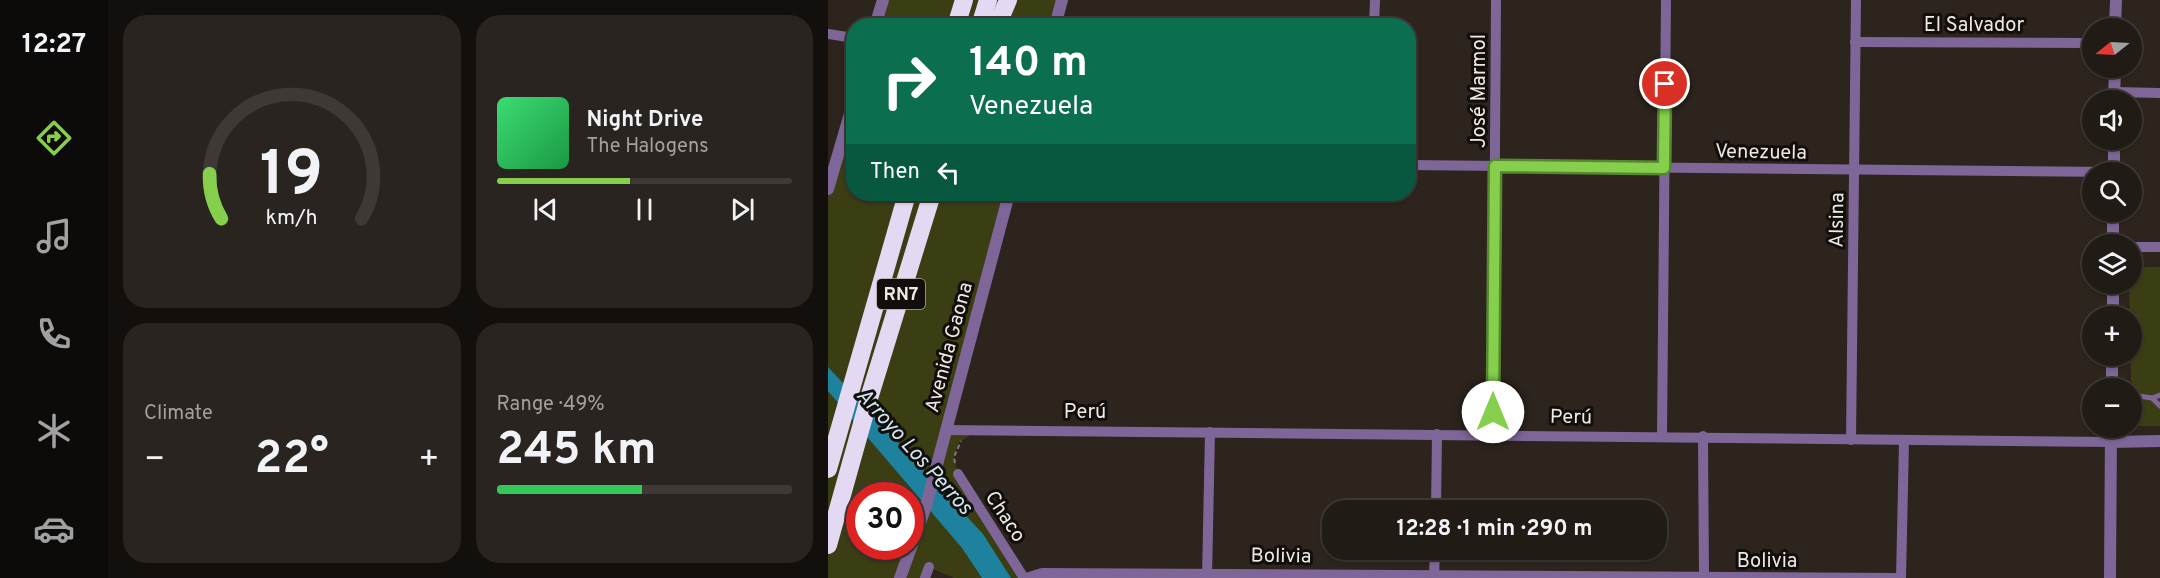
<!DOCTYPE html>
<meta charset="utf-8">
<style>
body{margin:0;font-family:Overpass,sans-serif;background:#29241f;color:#f1f3f6;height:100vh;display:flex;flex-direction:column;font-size:22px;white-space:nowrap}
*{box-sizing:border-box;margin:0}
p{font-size:20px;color:#a2a1a1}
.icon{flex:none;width:33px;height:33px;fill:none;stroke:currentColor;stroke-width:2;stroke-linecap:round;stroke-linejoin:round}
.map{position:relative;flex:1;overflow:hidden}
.side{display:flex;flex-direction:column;gap:15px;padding:15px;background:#120f0c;width:720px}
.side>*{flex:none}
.top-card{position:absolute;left:18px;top:18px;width:570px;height:183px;border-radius:24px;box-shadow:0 2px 4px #0004,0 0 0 2px #3e3935;background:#0b6e4f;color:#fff;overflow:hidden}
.needle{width:39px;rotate:252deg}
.tools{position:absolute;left:1254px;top:18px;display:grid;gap:12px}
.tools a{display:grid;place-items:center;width:60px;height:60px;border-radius:50%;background:#211b16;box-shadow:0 2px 4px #0004,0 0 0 2px #3e3935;font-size:30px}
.speed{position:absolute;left:18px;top:482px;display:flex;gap:12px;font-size:30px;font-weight:700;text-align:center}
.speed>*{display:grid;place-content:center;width:78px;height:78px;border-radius:50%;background:#211b16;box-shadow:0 2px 4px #0004,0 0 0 2px #3e3935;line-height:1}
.speed .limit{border:9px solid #d22;background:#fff;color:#111}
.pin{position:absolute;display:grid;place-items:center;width:51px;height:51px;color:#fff;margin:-26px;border:3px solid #fff;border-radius:50%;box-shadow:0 2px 6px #0007}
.me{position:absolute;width:66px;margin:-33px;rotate:0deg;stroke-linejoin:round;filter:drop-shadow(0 0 4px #0008)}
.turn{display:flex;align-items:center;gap:21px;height:126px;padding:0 24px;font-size:27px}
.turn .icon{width:78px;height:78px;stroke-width:2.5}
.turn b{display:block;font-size:42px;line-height:51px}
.then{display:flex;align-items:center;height:57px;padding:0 24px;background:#0003;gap:12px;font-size:22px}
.big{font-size:45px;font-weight:700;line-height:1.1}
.side .widget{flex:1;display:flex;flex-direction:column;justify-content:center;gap:9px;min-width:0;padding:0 21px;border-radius:24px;background:#29241f}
.side .dial{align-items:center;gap:0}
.dial svg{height:156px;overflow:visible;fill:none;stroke:#3e3935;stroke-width:7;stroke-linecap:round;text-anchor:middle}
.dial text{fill:#f1f3f6;stroke:none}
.song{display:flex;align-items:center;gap:18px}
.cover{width:72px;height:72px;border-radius:9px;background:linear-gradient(135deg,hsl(140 70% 55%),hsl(140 70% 35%))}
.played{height:6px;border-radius:3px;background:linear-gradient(90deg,#85cf4c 45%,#3e3935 45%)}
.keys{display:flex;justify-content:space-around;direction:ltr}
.heat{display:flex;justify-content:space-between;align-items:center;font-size:33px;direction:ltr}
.charge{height:9px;border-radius:4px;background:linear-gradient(90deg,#34c759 49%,#3e3935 0)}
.side .tiles{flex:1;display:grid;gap:15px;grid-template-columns:repeat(2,1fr)}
.trip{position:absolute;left:494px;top:500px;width:345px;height:60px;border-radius:24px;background:#211b16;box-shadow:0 2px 4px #0004,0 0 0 2px #3e3935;font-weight:700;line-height:60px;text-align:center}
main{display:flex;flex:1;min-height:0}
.dock{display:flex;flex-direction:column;width:108px;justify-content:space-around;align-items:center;background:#0d0b09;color:#a2a1a1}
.dock .icon{width:42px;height:42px}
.dock .active{color:#85cf4c}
.dock b{font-size:27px;color:#f1f3f6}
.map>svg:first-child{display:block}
</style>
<main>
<nav class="dock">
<b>12:27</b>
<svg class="icon active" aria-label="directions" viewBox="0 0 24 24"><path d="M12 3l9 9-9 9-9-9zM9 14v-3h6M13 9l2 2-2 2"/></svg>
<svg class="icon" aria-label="music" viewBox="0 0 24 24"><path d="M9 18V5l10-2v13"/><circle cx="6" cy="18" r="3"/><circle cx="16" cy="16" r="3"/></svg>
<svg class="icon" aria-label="phone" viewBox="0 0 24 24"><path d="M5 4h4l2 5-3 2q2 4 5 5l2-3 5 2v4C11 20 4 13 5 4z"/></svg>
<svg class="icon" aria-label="climate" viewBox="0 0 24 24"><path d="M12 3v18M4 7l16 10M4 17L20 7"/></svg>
<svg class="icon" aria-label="car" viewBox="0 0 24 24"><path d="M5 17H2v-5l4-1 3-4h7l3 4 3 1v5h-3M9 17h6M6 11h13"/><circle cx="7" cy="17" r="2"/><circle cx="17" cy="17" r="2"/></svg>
</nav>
<section class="side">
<div class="tiles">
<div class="widget dial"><svg viewBox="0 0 100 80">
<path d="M14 69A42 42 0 1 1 86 69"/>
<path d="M14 69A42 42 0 0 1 8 46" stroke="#85cf4c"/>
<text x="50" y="56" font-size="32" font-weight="700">19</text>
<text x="50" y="72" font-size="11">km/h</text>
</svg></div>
<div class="widget">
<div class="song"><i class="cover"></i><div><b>Night Drive</b><p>The Halogens</p></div></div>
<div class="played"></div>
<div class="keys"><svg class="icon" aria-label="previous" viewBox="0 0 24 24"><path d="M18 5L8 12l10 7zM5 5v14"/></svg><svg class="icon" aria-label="pause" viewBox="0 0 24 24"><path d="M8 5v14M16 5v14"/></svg><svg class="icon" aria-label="next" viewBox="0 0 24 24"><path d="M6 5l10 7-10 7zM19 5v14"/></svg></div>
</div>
<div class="widget"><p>Climate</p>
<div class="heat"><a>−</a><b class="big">22°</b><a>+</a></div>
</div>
<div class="widget"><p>Range · 49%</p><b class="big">245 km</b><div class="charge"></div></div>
</div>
</section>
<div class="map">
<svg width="1332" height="578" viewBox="0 0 1332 578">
<rect width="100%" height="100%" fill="#2c241d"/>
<g fill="#3b3d13" fill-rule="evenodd">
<path d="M55 0H234L227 25 47 26Z"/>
<path d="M25 100 26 194H181L118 429 150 430 130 443 126 457 130 474 196 578H126L101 567 97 578H0V189ZM32 495H82V546H32Z"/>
<path d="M1307 267H1332V426H1307L1304 423 1301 284H1304V270Z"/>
</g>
<path fill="#1e829e" d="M0 367 155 534 183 578H154L134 548 0 391Z"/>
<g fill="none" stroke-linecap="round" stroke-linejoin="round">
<path stroke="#827b75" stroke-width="2" stroke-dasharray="4.5 3" stroke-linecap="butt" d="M127 463 126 457 133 441"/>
<g stroke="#7e6698" stroke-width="5">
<path d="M1304 395 1324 398 1332 395"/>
<path d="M1324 398 1332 406"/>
</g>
<g stroke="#7e6698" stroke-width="10">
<path d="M317 26 328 22 546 26 547 0"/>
<path d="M0 34 26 38"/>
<path d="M1027 42 1264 43"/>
<path d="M1287 92 1332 93"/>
<path d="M580 165 1286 172"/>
<path d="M1304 247H1332"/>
<path d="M118 430 1283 442"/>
<path d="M665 434 668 0"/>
<path d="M834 436 838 0"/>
<path d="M875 436 876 578"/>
<path d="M1023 440 1028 0"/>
<path d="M130 474 196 578"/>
<path d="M608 510 609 434"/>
<path d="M97 578 101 567"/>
<path d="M198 578 214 573 1068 578"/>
<path d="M379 578 382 432"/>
<path d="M606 578 607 549"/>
<path d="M1073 578 1076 441"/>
</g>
<g stroke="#7e6698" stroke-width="12">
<path d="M47 26 55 0"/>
<path d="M227 26 234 0"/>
<path d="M1287 28 1288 0"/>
<path d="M1286 100 1287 68"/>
<path d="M1286 172V140"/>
<path d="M0 189 26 100"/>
<path d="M1285 244V212"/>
<path d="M1285 316V284"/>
<path d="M1284 388V356"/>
<path d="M1283 442 1332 441"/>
<path d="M72 578 98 506 181 194"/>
<path d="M1282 578 1283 428"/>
</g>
<g stroke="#e4d9f2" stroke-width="18">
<path d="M128 26 136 0"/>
<path d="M152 26 160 0"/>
<path d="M169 26 180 0"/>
<path d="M0 469 79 194"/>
<path d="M0 545 42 395 104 194"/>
</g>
</g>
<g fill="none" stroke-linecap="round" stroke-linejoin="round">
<g stroke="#568731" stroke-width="15">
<path id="route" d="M665 412 667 166 836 168 837 84"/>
</g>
<use href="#route" stroke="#85cf4c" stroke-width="10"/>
</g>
<g text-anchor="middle" stroke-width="6" stroke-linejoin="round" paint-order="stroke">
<rect fill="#110e0b" stroke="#aca7a3" stroke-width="1.5" x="49" y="279" width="48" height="30" rx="4.5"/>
<g font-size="18" font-weight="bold" fill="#eee9e4">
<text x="73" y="300">RN7</text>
</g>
<g font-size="20" fill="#eee9e4" stroke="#110e0b">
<text x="1146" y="31">El Salvador</text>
<text transform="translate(650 91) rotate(-90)" y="7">José Marmol</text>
<text transform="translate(933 151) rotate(1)" y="7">Venezuela</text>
<text transform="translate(1008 220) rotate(-89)" y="7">Alsina</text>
<text transform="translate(120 347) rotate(-75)" y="7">Avenida Gaona</text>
<text x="257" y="418">Perú</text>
<text transform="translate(743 416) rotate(1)" y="7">Perú</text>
<text transform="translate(178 516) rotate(57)" y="7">Chaco</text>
<text transform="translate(453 555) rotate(1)" y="7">Bolivia</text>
<text x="939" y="567">Bolivia</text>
</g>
<g font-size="21" font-style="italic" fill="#cfe9f2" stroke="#110e0b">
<text transform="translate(87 451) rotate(48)" y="7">Arroyo Los Perros</text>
</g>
</g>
</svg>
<div class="tools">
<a><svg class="needle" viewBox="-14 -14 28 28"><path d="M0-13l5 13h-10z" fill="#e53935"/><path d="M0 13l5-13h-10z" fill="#a2a1a1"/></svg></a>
<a><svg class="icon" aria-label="sound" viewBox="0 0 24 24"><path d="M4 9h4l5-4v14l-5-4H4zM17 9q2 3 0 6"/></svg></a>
<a><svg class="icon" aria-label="search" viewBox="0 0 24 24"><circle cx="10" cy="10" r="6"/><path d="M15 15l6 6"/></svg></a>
<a><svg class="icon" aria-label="layers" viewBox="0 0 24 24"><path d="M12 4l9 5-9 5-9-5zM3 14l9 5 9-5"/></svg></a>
<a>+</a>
<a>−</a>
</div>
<div class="speed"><div class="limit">30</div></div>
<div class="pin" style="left:837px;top:84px;background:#d93025"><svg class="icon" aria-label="arrive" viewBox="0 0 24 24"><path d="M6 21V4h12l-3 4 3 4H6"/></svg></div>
<svg class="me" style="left:665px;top:412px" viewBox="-20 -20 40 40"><circle r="19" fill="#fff"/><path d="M0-13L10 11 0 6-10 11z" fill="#85cf4c"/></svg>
<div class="trip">12:28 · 1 min · 290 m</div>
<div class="top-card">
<div class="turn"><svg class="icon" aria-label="right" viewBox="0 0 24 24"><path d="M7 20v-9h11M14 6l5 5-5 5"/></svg><div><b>140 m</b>Venezuela</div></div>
<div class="then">Then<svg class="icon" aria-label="left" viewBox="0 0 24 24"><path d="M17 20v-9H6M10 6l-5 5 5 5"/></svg></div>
</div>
</div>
</main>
